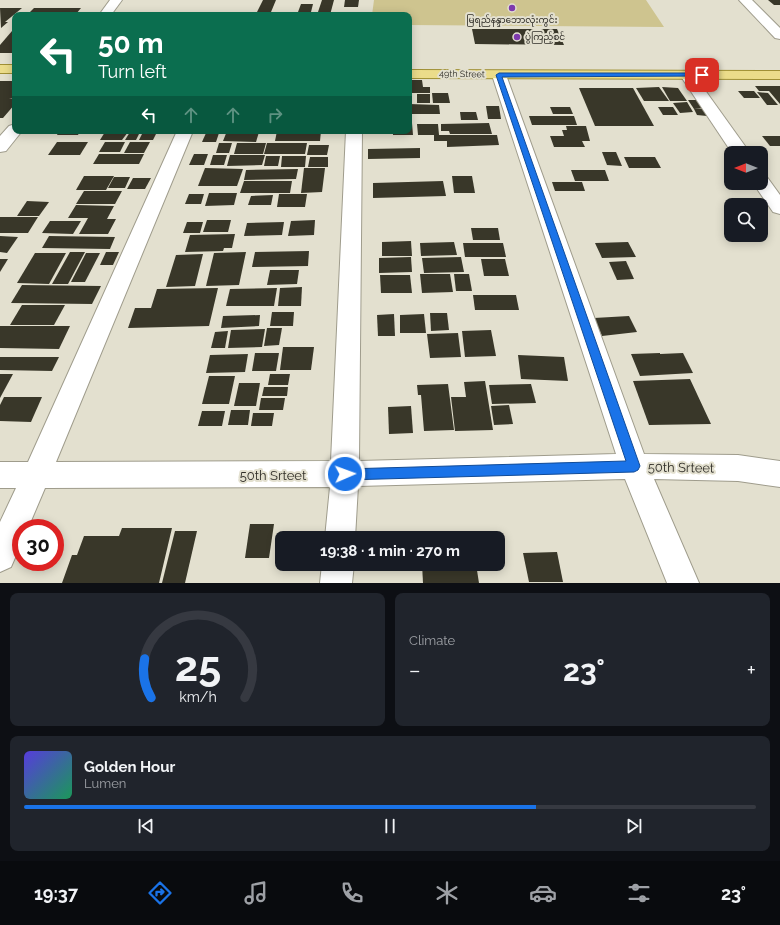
<!DOCTYPE html>
<meta charset="utf-8">
<style>
body{margin:0;font-family:Raleway,"Noto Sans Myanmar",sans-serif;background:#20242c;color:#f1f3f6;height:100vh;display:flex;flex-direction:column;font-size:15px;white-space:nowrap}
*{box-sizing:border-box;margin:0}
p{font-size:13px;color:#9ea1a6}
.icon{flex:none;width:22px;height:22px;fill:none;stroke:currentColor;stroke-width:2;stroke-linecap:round;stroke-linejoin:round}
.map{position:relative;height:583px;overflow:hidden}
.panel{display:flex;flex-direction:column;gap:10px;padding:10px;background:#0d0f14;flex:1}
.panel>*{flex:none}
.banner{position:absolute;left:12px;top:12px;width:400px;height:122px;border-radius:8px;box-shadow:0 2px 10px #0003;background:#0b6e4f;color:#fff;overflow:hidden}
.needle{width:26px;rotate:270deg}
.buttons{position:absolute;left:724px;top:146px;display:grid;gap:8px}
.buttons a{display:grid;place-items:center;width:44px;height:44px;border-radius:8px;background:#171b24;box-shadow:0 2px 10px #0003;font-size:20px}
.speed{position:absolute;left:12px;top:519px;display:flex;gap:8px;font-size:20px;font-weight:700;text-align:center}
.speed>*{display:grid;place-content:center;width:52px;height:52px;border-radius:50%;background:#171b24;box-shadow:0 2px 10px #0003;line-height:1}
.speed .limit{border:6px solid #d22;background:#fff;color:#111}
.pin{position:absolute;display:grid;place-items:center;width:34px;height:34px;color:#fff;margin:-17px;border-radius:8px;box-shadow:0 2px 6px #0006}
.me{position:absolute;width:44px;margin:-22px;rotate:88deg;stroke-linejoin:round;filter:drop-shadow(0 0 3px #0008)}
.turn{display:flex;align-items:center;gap:14px;height:84px;padding:0 20px;font-size:18px}
.turn .icon{width:52px;height:52px;stroke-width:2.5}
.turn b{display:block;font-size:28px;line-height:34px}
.lanes{display:flex;align-items:center;height:38px;padding:0 20px;background:#0003;justify-content:center;gap:20px;direction:ltr}
.lanes .off{opacity:.35}
.big{font-size:30px;font-weight:700;line-height:1.1}
.panel .tile{flex:1;display:flex;flex-direction:column;justify-content:center;gap:6px;min-width:0;padding:0 14px;border-radius:8px;background:#20242c}
.panel .dial{align-items:center;gap:0}
.dial svg{height:104px;overflow:visible;fill:none;stroke:#363941;stroke-width:7;stroke-linecap:round;text-anchor:middle}
.dial text{fill:#f1f3f6;stroke:none}
.song{display:flex;align-items:center;gap:12px}
.cover{width:48px;height:48px;border-radius:6px;background:linear-gradient(135deg,hsl(250 70% 55%),hsl(150 70% 35%))}
.played{height:4px;border-radius:2px;background:linear-gradient(90deg,#1a73e8 70%,#363941 70%)}
.keys{display:flex;justify-content:space-around;direction:ltr}
.heat{display:flex;justify-content:space-between;align-items:center;font-size:22px;direction:ltr}
.panel .tiles{flex:1;display:grid;gap:10px;grid-template-columns:1fr 1fr}
.tile:last-child{grid-column:span 2}
.trip{position:absolute;left:275px;top:531px;width:230px;height:40px;border-radius:8px;background:#171b24;box-shadow:0 2px 10px #0003;font-weight:700;line-height:40px;text-align:center}
.menu{display:flex;height:64px;justify-content:space-around;align-items:center;background:#090b0e;color:#9ea1a6}
.menu .icon{width:28px;height:28px}
.menu .current{color:#1a73e8}
.menu b{font-size:18px;color:#f1f3f6}
.map>svg:first-child{display:block}
</style>
<div class="map">
<svg width="780" height="583" viewBox="0 0 780 583">
<rect width="100%" height="100%" fill="#e3e0cf"/>
<path fill="#cec48f" d="M374 0H646L664 27 409 25V15H372Z"/>
<g fill="#393729">
<path d="M263 0H276L271 12H257Z"/>
<path d="M322 0H334L330 15H317Z"/>
<path d="M345 0H359L358 7H344Z"/>
<path d="M768 0H780V5H774Z"/>
<path d="M301 4H313L311 12H298Z"/>
<path d="M0 8H22L5 22H8L1 28Z"/>
<path d="M34 8H81L76 14 73 15 28 14Z"/>
<path d="M472 29H557L564 45 475 44Z"/>
<path d="M12 31H15V53H0V45Z"/>
<path d="M409 80H422L423 87H430V93H409Z"/>
<path d="M0 81H15V98L9 99H15V104L3 118H0Z"/>
<path d="M755 86H780V104L769 91H759Z"/>
<path d="M659 87 669 101H644L636 88Z"/>
<path d="M662 87 678 88 687 101H670Z"/>
<path d="M579 88H633L654 126H595Z"/>
<path d="M738 91H754L760 98H744Z"/>
<path d="M757 92 768 93 778 105H767Z"/>
<path d="M432 93H448L450 103H433Z"/>
<rect x="417" y="94" width="13" height="9"/>
<path d="M688 100H701L707 108 694 109Z"/>
<path d="M687 102 693 112 680 113 673 103Z"/>
<path d="M409 104 439 105 440 114H409Z"/>
<path d="M486 106H499L501 119H488Z"/>
<path d="M550 107H570L573 114H553Z"/>
<path d="M658 107H673L678 115H663Z"/>
<path d="M694 109H704L707 116 697 115Z"/>
<path d="M460 112H476L478 120H461Z"/>
<path d="M529 116H574L577 125H532Z"/>
<path d="M409 123H412L413 135H393V131H409Z"/>
<path d="M489 123 492 134H450L449 131H441V124Z"/>
<path d="M417 124H438L439 135H418Z"/>
<path d="M566 126H586L590 141H582L585 147H554L550 136H564L562 130H567Z"/>
<path d="M59 131H80L78 135H57Z"/>
<path d="M227 131 259 132 256 142 223 141Z"/>
<path d="M277 131H321L320 141H275Z"/>
<path d="M105 132H128L122 140H100Z"/>
<path d="M130 132H140L136 140H125Z"/>
<path d="M143 132H157L153 140H139Z"/>
<path d="M206 133H219L216 142H202Z"/>
<path d="M434 135H497L499 145 447 147V141H434Z"/>
<path d="M762 136H780V146H770Z"/>
<path d="M57 142H88L80 155H48Z"/>
<path d="M105 142H125L120 152H99Z"/>
<path d="M130 142H150L144 153H124Z"/>
<path d="M219 143H232L229 153H216Z"/>
<path d="M237 143H266L263 154H234Z"/>
<path d="M267 143H307L305 154H264Z"/>
<path d="M309 145H329L327 155H307Z"/>
<path d="M420 148V158L368 159V149Z"/>
<path d="M602 152H616L622 166 607 165Z"/>
<path d="M99 154H144L139 164H93Z"/>
<path d="M194 154H208L204 165H189Z"/>
<path d="M213 155H227L224 165H210Z"/>
<path d="M230 155H265L262 165 227 166Z"/>
<path d="M266 156H280L278 166H264Z"/>
<path d="M282 156H306L305 167H281Z"/>
<path d="M310 157H328V167H308Z"/>
<path d="M624 157H655L661 168H629Z"/>
<path d="M205 168 243 169 237 186H198Z"/>
<path d="M304 168H325L322 192 301 193Z"/>
<path d="M298 169 296 179 244 180 246 170Z"/>
<path d="M571 170H605L609 181H575Z"/>
<path d="M84 176H114L106 190H76Z"/>
<path d="M452 176H472L475 193H454Z"/>
<path d="M114 177H130L125 188H108Z"/>
<path d="M133 178H151L145 189H127Z"/>
<path d="M244 181H292L290 193H240Z"/>
<path d="M443 181 446 196 373 198V183Z"/>
<path d="M552 182H582L585 191H555Z"/>
<path d="M84 191H122L115 204H76Z"/>
<path d="M209 193H237L234 205 205 206Z"/>
<path d="M189 194H204L201 204H185Z"/>
<path d="M279 194H307L305 207H277Z"/>
<path d="M273 195 271 205H248L251 196Z"/>
<path d="M27 201 49 202 39 216H17Z"/>
<path d="M76 205 114 206 107 219H116L108 234H79L88 218H68Z"/>
<path d="M0 217H38L28 233H0Z"/>
<path d="M207 220H231L228 232H203Z"/>
<path d="M315 220 314 235 288 236 291 221Z"/>
<path d="M50 221H81L73 234 42 233Z"/>
<path d="M187 222H203L200 233H183Z"/>
<path d="M284 222 282 235 244 236 247 223Z"/>
<path d="M471 228H498L500 240H473Z"/>
<path d="M235 234 232 248H224L223 251 185 252 190 235Z"/>
<path d="M0 236 18 237 7 253 0 252Z"/>
<path d="M49 236 115 237 110 249 42 248Z"/>
<path d="M411 241 412 256H382V242Z"/>
<path d="M454 242 457 255 421 256 420 243Z"/>
<path d="M628 242 636 257 602 258 595 243Z"/>
<path d="M463 243H503L506 257H465Z"/>
<path d="M309 251 308 266 252 267 255 252Z"/>
<path d="M70 252H85L68 284H52Z"/>
<path d="M106 252H119L113 265H100Z"/>
<path d="M246 252 239 285 206 286 214 253Z"/>
<path d="M35 253H66L49 284 17 283Z"/>
<path d="M86 253H100L85 282H71Z"/>
<path d="M203 254 195 286 166 287 176 255Z"/>
<path d="M411 257 412 272 379 273V258Z"/>
<path d="M461 257 464 272 424 273 422 258Z"/>
<path d="M0 259H8L0 272Z"/>
<path d="M481 259H505L509 276H484Z"/>
<path d="M626 261 634 279 617 280 609 262Z"/>
<path d="M270 270H299L297 284 267 285Z"/>
<path d="M420 274H450L453 292 422 293Z"/>
<path d="M454 274H469L472 291H456Z"/>
<path d="M380 275H410L412 293H381Z"/>
<path d="M22 285 101 286 92 304 11 303Z"/>
<path d="M302 287 301 306H278L280 288Z"/>
<path d="M218 288 209 326 128 328 135 308H151L157 289Z"/>
<path d="M277 288 274 306H226L230 289Z"/>
<path d="M473 295H516L519 310H475Z"/>
<path d="M22 305H65L54 325H10Z"/>
<path d="M272 312H294L293 326H270Z"/>
<path d="M430 313H447L449 330 431 331Z"/>
<path d="M394 314 395 336H378L377 315Z"/>
<path d="M424 314 426 333H400V315Z"/>
<path d="M260 315 259 326 221 328 223 316Z"/>
<path d="M629 316 637 332 602 336 594 318Z"/>
<path d="M0 326H70L59 349 0 348Z"/>
<path d="M267 328H282L279 345 264 346Z"/>
<path d="M265 329 262 347 228 348 231 330Z"/>
<path d="M491 330 496 356 465 357 462 331Z"/>
<path d="M228 331 225 348H211L215 332Z"/>
<path d="M458 333 461 357 430 358 427 334Z"/>
<path d="M283 347H314L311 370H280Z"/>
<path d="M255 353H279L276 371H252Z"/>
<path d="M660 353V354L683 353 693 373 640 376 631 354Z"/>
<path d="M248 354 245 372 206 373 210 355Z"/>
<path d="M518 355 564 357 568 381 521 379Z"/>
<path d="M0 357H59L52 371 0 370Z"/>
<path d="M0 374H13L0 398Z"/>
<path d="M270 374H290L288 385H268Z"/>
<path d="M209 376H235L229 404H202Z"/>
<path d="M690 379 711 424 649 425 633 381Z"/>
<path d="M485 381 493 430 455 431 451 397H466L464 382Z"/>
<path d="M239 383H260L256 406H234Z"/>
<path d="M448 384 454 430 424 431 421 395H418L417 385Z"/>
<path d="M531 384 536 403 492 404 489 385Z"/>
<path d="M264 387H288L287 396H262Z"/>
<path d="M4 397H42L31 422 0 421V405Z"/>
<path d="M261 398H285L283 410H259Z"/>
<path d="M509 405 513 424 494 425 491 406Z"/>
<path d="M411 406 413 433 389 434 388 407Z"/>
<path d="M231 410H250L248 425H228Z"/>
<path d="M202 411H225L222 426H198Z"/>
<path d="M253 413H274L272 426H251Z"/>
<path d="M250 524H274L269 558H245Z"/>
<path d="M122 528H172L159 583H62L72 555H77L84 536H119Z"/>
<path d="M175 531H197L185 583H162Z"/>
<path d="M557 552 563 582H529L523 553Z"/>
<path d="M422 564H476L479 583H423Z"/>
</g>
<g fill="none" stroke-linecap="round" stroke-linejoin="round">
<g stroke="#9f9c8c" stroke-width="2">
<g id="minor">
<path d="M110 0H122L111 15H99Z"/>
<path d="M739 0H752L780 28V39L775 38Z"/>
<path d="M499 71 504 72 506 75 644 454 738 455 780 461V487L738 481 654 479 699 583H667L625 479 358 486 355 538H325L330 487 45 488 28 528H21V544L11 567 0 572V522L16 488H0V462H28L177 131H193L56 462 331 461 346 131H362L359 461 616 454 492 75 494 72Z"/>
<path d="M687 71 692 72 750 153H732L680 75 682 72Z"/>
<path d="M15 124V131H22L6 151 0 152V136L9 126Z"/>
<path d="M761 176 767 177 780 195V214L773 212 753 183H761Z"/>
<path d="M322 564H354L352 583H320Z"/>
</g>
</g>
<g stroke="#a09035" stroke-width="2">
<g id="major">
<rect x="0" y="65" width="15" height="8"/>
<path d="M409 70 780 71V79L409 78Z"/>
</g>
</g>
<use href="#minor" fill="#fff" fill-rule="evenodd"/>
<use href="#major" fill="#ebdc8a" fill-rule="evenodd"/>
</g>
<path fill="#1a73e8" stroke="#114b97" d="M702 73 705 75V76L502 77 640 466 638 470 634 472 345 480 341 478 340 474 341 471 345 469 626 461 496 75 499 73Z"/>
<g fill="#7e3aad" stroke="#e3e0cf" stroke-width="1.5">
<circle cx="512" cy="8" r="4"/>
<circle cx="517" cy="37" r="4"/>
</g>
<g text-anchor="middle" stroke-width="4" stroke-linejoin="round" paint-order="stroke">
<g font-size="9" fill="#302e28" stroke="#e3e0cf">
<text x="512" y="23">မြရည်နန္ဒာဘောလုံးကွင်း</text>
<text x="525" y="40" text-anchor="start">ပွဲကြည့်စင်</text>
</g>
<g font-size="9" fill="#302e28" stroke="#e3e0cf">
<text transform="translate(462 74) rotate(1)" y="3">49th Street</text>
</g>
<g font-size="13" fill="#302e28" stroke="#e3e0cf">
<text transform="translate(681 467) rotate(1)" y="5">50th Srteet</text>
<text x="273" y="480">50th Srteet</text>
</g>
</g>
</svg>
<div class="buttons">
<a><svg class="needle" viewBox="-14 -14 28 28"><path d="M0-13l5 13h-10z" fill="#e53935"/><path d="M0 13l5-13h-10z" fill="#9ea1a6"/></svg></a>
<a><svg class="icon" aria-label="search" viewBox="0 0 24 24"><circle cx="10" cy="10" r="6"/><path d="M15 15l6 6"/></svg></a>
</div>
<div class="speed"><div class="limit">30</div></div>
<div class="pin" style="left:702px;top:75px;background:#d93025"><svg class="icon" aria-label="arrive" viewBox="0 0 24 24"><path d="M6 21V4h12l-3 4 3 4H6"/></svg></div>
<svg class="me" style="left:345px;top:474px" viewBox="-20 -20 40 40"><circle r="17" fill="#1a73e8" stroke="#fff" stroke-width="3"/><path d="M0-11L8 9 0 5-8 9z" fill="#fff"/></svg>
<div class="trip">19:38 · 1 min · 270 m</div>
<div class="banner">
<div class="turn"><svg class="icon" aria-label="left" viewBox="0 0 24 24"><path d="M17 20v-9H6M10 6l-5 5 5 5"/></svg><div><b>50 m</b>Turn left</div></div>
<div class="lanes"><svg class="icon" aria-label="left" viewBox="0 0 24 24"><path d="M17 20v-9H6M10 6l-5 5 5 5"/></svg><svg class="icon off" aria-label="ahead" viewBox="0 0 24 24"><path d="M12 20V5M6 11l6-6 6 6"/></svg><svg class="icon off" aria-label="ahead" viewBox="0 0 24 24"><path d="M12 20V5M6 11l6-6 6 6"/></svg><svg class="icon off" aria-label="right" viewBox="0 0 24 24"><path d="M7 20v-9h11M14 6l5 5-5 5"/></svg></div>
</div>
</div>
<section class="panel">
<div class="tiles">
<div class="tile dial"><svg viewBox="0 0 100 80">
<path d="M14 69A42 42 0 1 1 86 69"/>
<path d="M14 69A42 42 0 0 1 9 39" stroke="#1a73e8"/>
<text x="50" y="56" font-size="32" font-weight="700">25</text>
<text x="50" y="72" font-size="11">km/h</text>
</svg></div>
<div class="tile"><p>Climate</p>
<div class="heat"><a>−</a><b class="big">23°</b><a>+</a></div>
</div>
<div class="tile">
<div class="song"><i class="cover"></i><div><b>Golden Hour</b><p>Lumen</p></div></div>
<div class="played"></div>
<div class="keys"><svg class="icon" aria-label="previous" viewBox="0 0 24 24"><path d="M18 5L8 12l10 7zM5 5v14"/></svg><svg class="icon" aria-label="pause" viewBox="0 0 24 24"><path d="M8 5v14M16 5v14"/></svg><svg class="icon" aria-label="next" viewBox="0 0 24 24"><path d="M6 5l10 7-10 7zM19 5v14"/></svg></div>
</div>
</div>
</section>
<nav class="menu">
<b>19:37</b>
<svg class="icon current" aria-label="directions" viewBox="0 0 24 24"><path d="M12 3l9 9-9 9-9-9zM9 14v-3h6M13 9l2 2-2 2"/></svg>
<svg class="icon" aria-label="music" viewBox="0 0 24 24"><path d="M9 18V5l10-2v13"/><circle cx="6" cy="18" r="3"/><circle cx="16" cy="16" r="3"/></svg>
<svg class="icon" aria-label="phone" viewBox="0 0 24 24"><path d="M5 4h4l2 5-3 2q2 4 5 5l2-3 5 2v4C11 20 4 13 5 4z"/></svg>
<svg class="icon" aria-label="climate" viewBox="0 0 24 24"><path d="M12 3v18M4 7l16 10M4 17L20 7"/></svg>
<svg class="icon" aria-label="car" viewBox="0 0 24 24"><path d="M5 17H2v-5l4-1 3-4h7l3 4 3 1v5h-3M9 17h6M6 11h13"/><circle cx="7" cy="17" r="2"/><circle cx="17" cy="17" r="2"/></svg>
<svg class="icon" aria-label="filters" viewBox="0 0 24 24"><path d="M4 7h16M4 17h16"/><circle cx="9" cy="7" r="2"/><circle cx="15" cy="17" r="2"/></svg>
<b>23°</b>
</nav>
